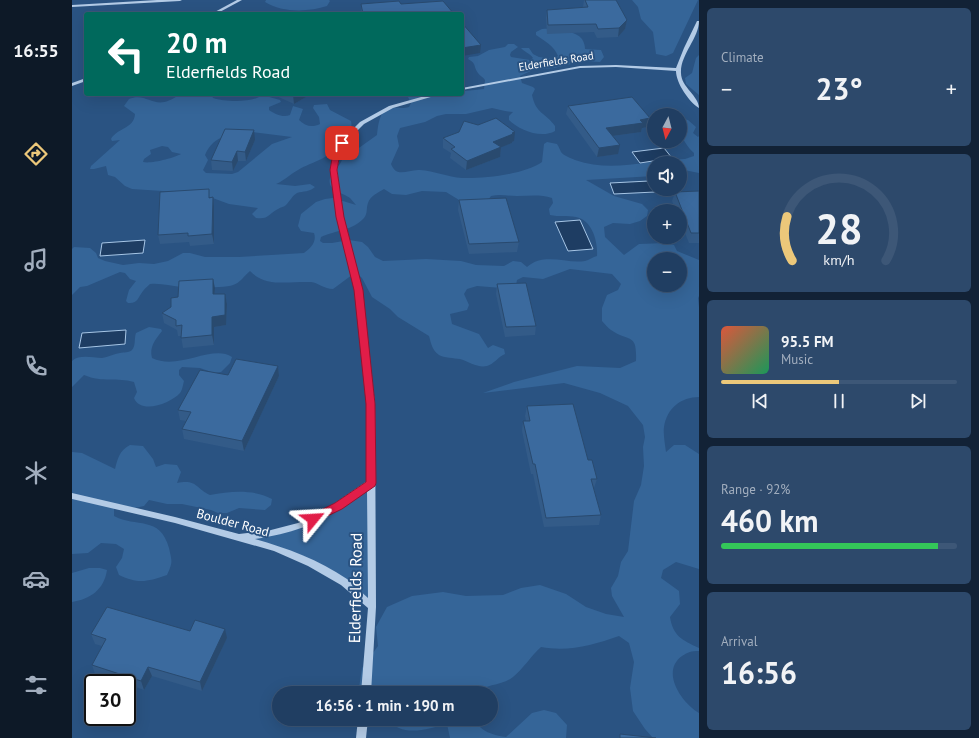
<!DOCTYPE html>
<meta charset="utf-8">
<style>
body{margin:0;font-family:"PT Sans",sans-serif;background:#2d496b;color:#f1f3f6;height:100vh;display:flex;flex-direction:column;font-size:15px;white-space:nowrap}
*{box-sizing:border-box;margin:0}
p{font-size:13px;color:#a2aebe}
.icon{flex:none;width:22px;height:22px;fill:none;stroke:currentColor;stroke-width:2;stroke-linecap:round;stroke-linejoin:round}
.map{position:relative;flex:1;overflow:hidden}
.panel{display:flex;flex-direction:column;gap:8px;padding:8px;background:#122236;width:280px}
.panel>*{flex:none}
.banner{position:absolute;left:12px;top:12px;width:380px;height:84px;border-radius:4px;box-shadow:0 4px 16px #0002,0 0 0 1px #3d5777;background:#00695c;color:#fff;overflow:hidden}
.needle{width:26px;rotate:187deg}
.fabs{position:absolute;left:575px;top:108px;display:grid;gap:8px}
.fabs a{display:grid;place-items:center;width:40px;height:40px;border-radius:50%;background:#203e62;box-shadow:0 4px 16px #0002,0 0 0 1px #3d5777;font-size:20px}
.speed{position:absolute;left:12px;top:674px;display:flex;gap:8px;font-size:20px;font-weight:700;text-align:center}
.speed>*{display:grid;place-content:center;width:52px;height:52px;border-radius:50%;background:#203e62;box-shadow:0 4px 16px #0002,0 0 0 1px #3d5777;line-height:1}
.speed .limit{border:2px solid #111;border-radius:6px;background:#fff;color:#111}
.pin{position:absolute;display:grid;place-items:center;width:34px;height:34px;color:#fff;margin:-17px;border-radius:8px;box-shadow:0 2px 6px #0006}
.me{position:absolute;width:44px;margin:-22px;rotate:63deg;stroke-linejoin:round;filter:drop-shadow(0 0 3px #0008)}
.turn{display:flex;align-items:center;gap:14px;height:84px;padding:0 16px;font-size:18px}
.turn .icon{width:52px;height:52px;stroke-width:2.5}
.turn b{display:block;font-size:28px;line-height:34px}
.big{font-size:30px;font-weight:700;line-height:1.1}
.panel .card{flex:1;display:flex;flex-direction:column;justify-content:center;gap:6px;min-width:0;padding:0 14px;border-radius:6px;background:#2d496b}
.panel .dial{align-items:center;gap:0}
.dial svg{height:104px;overflow:visible;fill:none;stroke:#3d5777;stroke-width:7;stroke-linecap:round;text-anchor:middle}
.dial text{fill:#f1f3f6;stroke:none}
.song{display:flex;align-items:center;gap:12px}
.cover{width:48px;height:48px;border-radius:6px;background:linear-gradient(135deg,hsl(10 70% 55%),hsl(150 70% 35%))}
.played{height:4px;border-radius:2px;background:linear-gradient(90deg,#ecc87a 50%,#3d5777 50%)}
.keys{display:flex;justify-content:space-around;direction:ltr}
.heat{display:flex;justify-content:space-between;align-items:center;font-size:22px;direction:ltr}
.charge{height:6px;border-radius:3px;background:linear-gradient(90deg,#34c759 92%,#3d5777 0)}
.trip{position:absolute;left:200px;top:686px;width:226px;height:40px;border-radius:20px;background:#203e62;box-shadow:0 4px 16px #0002,0 0 0 1px #3d5777;font-weight:700;line-height:40px;text-align:center}
main{display:flex;flex:1;min-height:0}
.menu{display:flex;flex-direction:column;width:72px;justify-content:space-around;align-items:center;background:#0d1927;color:#a2aebe}
.menu .icon{width:28px;height:28px}
.menu .active{color:#ecc87a}
.menu b{font-size:18px;color:#f1f3f6}
.map>svg:first-child{display:block}
</style>
<main>
<nav class="menu">
<b>16:55</b>
<svg class="icon active" aria-label="directions" viewBox="0 0 24 24"><path d="M12 3l9 9-9 9-9-9zM9 14v-3h6M13 9l2 2-2 2"/></svg>
<svg class="icon" aria-label="music" viewBox="0 0 24 24"><path d="M9 18V5l10-2v13"/><circle cx="6" cy="18" r="3"/><circle cx="16" cy="16" r="3"/></svg>
<svg class="icon" aria-label="phone" viewBox="0 0 24 24"><path d="M5 4h4l2 5-3 2q2 4 5 5l2-3 5 2v4C11 20 4 13 5 4z"/></svg>
<svg class="icon" aria-label="climate" viewBox="0 0 24 24"><path d="M12 3v18M4 7l16 10M4 17L20 7"/></svg>
<svg class="icon" aria-label="car" viewBox="0 0 24 24"><path d="M5 17H2v-5l4-1 3-4h7l3 4 3 1v5h-3M9 17h6M6 11h13"/><circle cx="7" cy="17" r="2"/><circle cx="17" cy="17" r="2"/></svg>
<svg class="icon" aria-label="filters" viewBox="0 0 24 24"><path d="M4 7h16M4 17h16"/><circle cx="9" cy="7" r="2"/><circle cx="15" cy="17" r="2"/></svg>
</nav>
<div class="map">
<svg width="627" height="738" viewBox="0 0 627 738">
<rect width="100%" height="100%" fill="#2a5382"/>
<g fill="#356598" fill-rule="evenodd">
<path d="M194 0H257L258 1 255 6C237 12 210 13 193 2Z"/>
<path d="M560 0H626L601 53 594 56 584 54 581 32 569 19 566 7Z"/>
<path d="M470 29C481 28 503 30 510 39 512 42 513 46 513 49L529 50 532 57 528 62 512 61 482 68 461 70 448 76 450 83 461 87 463 89 460 95C464 114 473 112 483 126V131C469 139 447 130 437 120V116L441 112 433 111 420 108 394 114H374L365 116 353 122 328 128 325 136 327 146 319 164C325 179 336 169 348 170 362 171 376 177 390 178 411 179 454 174 470 162L472 144 475 142 485 144C487 147 488 150 489 152 492 156 499 158 503 160 540 173 575 160 613 159L622 156V153C614 146 614 142 608 135V118L616 120 624 127 621 133 626 137 627 136V173L612 170 608 171V163H582V176L514 180 542 196 570 204 576 210 575 216 568 221 558 224 541 223 532 227 533 237 552 255 567 244 595 243 602 245 605 251 627 260V296L626 298 627 307V397C609 397 595 408 592 427 591 434 593 444 594 452L602 445H613L627 454V569L604 562 591 570 589 578 607 591 608 604 598 617C601 636 610 640 627 648V651C619 651 616 652 610 656 588 672 610 703 627 713V738H581L573 729 561 711 558 688 562 662 557 643 547 636C521 645 497 652 469 647 459 656 451 669 441 677 430 686 413 684 403 693H291L287 688 290 668 306 646 304 627 315 607 340 596 371 592 394 596 431 595 449 588 468 585 494 594 514 607 534 614 552 617 540 596 539 588 546 576 549 562 556 551 562 501 569 485 572 466 571 447 573 437 571 425 556 406 528 393 492 383 411 393 442 382 505 366 548 368 564 361C565 332 558 343 539 330 536 328 533 324 530 321V308L535 295 546 290 549 284 540 274 498 269 471 279 451 277 445 280 444 285 430 288 405 286 395 289 392 294 397 305 395 310 378 314 380 324 407 334 416 348 421 345 432 349 433 354C426 357 422 364 415 366 405 368 398 362 388 359 382 358 372 358 367 355 360 350 359 343 357 336L326 317 318 309 300 297 290 278 284 272 261 289C252 289 247 283 239 282 218 281 194 288 178 271 172 276 168 283 161 285 153 288 119 288 109 287 98 286 90 283 78 284 76 286 73 288 71 291 66 297 66 304 56 303L54 301 57 290 64 281 58 279 53 273 48 272 15 286 8 287 0 295V249L2 247 18 248 24 253 26 258 33 261 51 265 67 263 82 264 96 261 111 253H118L133 257H167L232 253C239 248 245 242 242 233L229 231 226 226 229 214 244 202 253 199 261 198 284 205C282 203 280 200 278 198 270 192 255 191 258 178 259 171 267 168 270 160L305 135C306 127 307 110 318 108 325 107 330 109 337 107L339 103 336 97 326 94H367L364 97 390 94V92L393 91 412 89 413 80C411 77 408 76 406 73 401 66 405 64 396 59L397 57 406 56 417 50 433 47 436 44H442L446 47 439 52 438 55 439 57 458 60 461 58C458 53 452 52 449 48H457L461 54 467 57 482 59 486 56C482 46 473 41 464 35V32ZM312 189 320 194 334 195 350 191 374 192 392 203 416 200 419 196C428 194 436 196 445 196 457 196 468 194 480 198L481 203 477 209 478 215C487 217 495 215 504 217 520 220 526 241 525 256 521 257 517 260 513 261 494 264 472 252 455 267L449 262 441 261 432 266 404 265 389 261 354 259 311 261 303 257 296 247 290 242 277 240 260 243H251L248 241 249 237C264 230 280 231 292 218 296 213 294 208 296 203 298 196 307 192 312 189ZM582 259H608V285H582Z"/>
<path d="M627 55V95L614 84 613 78 620 73 624 58Z"/>
<path d="M108 94H139L141 98C153 102 181 103 190 95L208 100 209 102 197 107V110C203 114 211 118 218 115L221 106 231 109 227 120C233 126 240 128 248 124L247 117 241 108 242 105 255 104 258 110 279 121C282 135 271 134 260 133L268 140C264 157 239 162 226 170 218 174 212 181 204 184L223 186 238 184 243 187C238 192 231 191 225 193 220 196 218 201 214 205 212 207 209 207 206 209 197 213 197 220 184 218L180 214 186 208 157 204 138 197 106 192 60 189 53 186 43 177 36 175 34 166 22 169H18L19 166 48 140 40 141 39 139C45 128 62 129 63 114L52 106 57 99C77 91 82 114 108 94ZM181 132 220 137 200 144 166 172 160 174 134 173 131 170 136 160 133 155C142 134 160 134 181 132ZM90 146 96 147 100 152 109 154C102 158 79 164 71 162L72 159 79 154 78 150Z"/>
<path d="M77 327 89 329 90 331C83 340 77 347 80 358 107 371 140 344 160 357L158 363 149 372 142 373 128 368 110 367 107 370V375L112 381C111 385 110 391 108 393 99 403 69 415 62 398L65 392 62 382C45 377 31 383 12 375L0 387V361C8 354 20 358 30 358 36 357 42 354 48 353 52 352 57 353 60 350 64 346 62 338 64 333Z"/>
<path d="M58 445 71 446 81 459 84 467 93 464 105 465 109 472 105 483C125 479 123 488 138 495 159 491 181 489 200 499L199 505 193 510 167 508 155 513H146L139 510 110 504H95L77 500 72 506 62 508 50 505 42 509V516C64 528 88 515 97 548 100 562 101 562 95 575 75 582 66 584 47 575L44 567 50 558 52 549 44 544 29 543 16 553 0 554V452L10 453 43 469C46 458 47 451 58 445Z"/>
<path d="M299 483 300 607 239 563 167 537 228 525Z"/>
<path d="M17 568H28L35 570C32 590 18 599 0 602V573Z"/>
<path d="M472 710 484 713 495 725 494 738H378L375 724C356 729 329 738 316 719H401C410 732 420 735 434 737L460 713Z"/>
</g>
<g fill="#1e3d63" stroke="#a7c6e6">
<path d="M592 148 600 158 568 163 560 152Z"/>
<path d="M577 181 583 192 542 194 538 183Z"/>
<path d="M508 220 521 249 496 251 483 222Z"/>
<path d="M73 240 71 253 28 256 30 243Z"/>
<path d="M54 330 53 344 7 348 10 333Z"/>
</g>
<g fill="none" stroke-linecap="round" stroke-linejoin="round">
<g fill="#b3cbe6" fill-rule="evenodd">
<path d="M85 0H110L108 1 0 7V5Z"/>
<path d="M165 0H170L144 14H139Z"/>
<path d="M625 21H627C627 38 608 55 609 73 609 87 627 96 627 108 617 102 604 83 604 71L544 67 508 68 390 90V88L508 66 544 65 604 68 612 48Z"/>
<path d="M14 78V81L0 86V83Z"/>
<path d="M360 94H369L321 108 292 124 272 144 268 153 265 170 271 217 289 290 303 404 304 607 299 693H289L296 608 269 585 236 566 202 551 103 523 0 499V493L103 517 167 534 199 530 226 523 253 510 295 481V404L283 290 265 217 259 170 262 153 267 143 288 122 317 106ZM295 490 296 598C289 592 282 584 275 579 247 560 215 548 183 539 231 532 257 518 295 490Z"/>
<path d="M286 719H296L294 738H284Z"/>
</g>
</g>
<g fill="#335b88">
<path d="M512 0H544L555 20 553 29 546 37 525 38 522 32 475 34 474 18 475 10 511 7Z"/>
<path d="M289 4H329L382 14H289Z"/>
<path d="M200 94H239L222 104Z"/>
<path d="M496 106 578 118 576 127 570 128 569 132 541 136 546 154 525 157 494 114Z"/>
<path d="M371 138 442 141 440 142V143L429 147 428 157 394 170 378 158 379 153 371 148Z"/>
<path d="M183 140 174 161H166L161 171 140 170 139 160Z"/>
<path d="M627 191V243H617L608 221V211H604L600 201 603 192Z"/>
<path d="M141 197 142 207V244L118 246 117 242 88 244 86 235 139 198Z"/>
<path d="M387 200 447 242 445 252 397 254 386 210Z"/>
<path d="M425 284 464 326 463 335 433 337 424 294Z"/>
<path d="M143 288V294H153L155 304 154 325 142 327V345L111 348 109 336H106L105 330 92 323 90 313 99 307 106 297Z"/>
<path d="M206 366 207 376 172 451 112 439 110 429 114 421 108 420 106 410 156 375Z"/>
<path d="M455 406 516 460 525 479 522 488 529 515 527 525 472 527 461 474H459L450 431 451 421H454L453 416Z"/>
<path d="M19 634 155 638 130 691 80 676 72 690 55 684V683H52L23 674 20 665 30 646 23 644Z"/>
</g>
<g fill="#294a6f">
<path d="M555 20 553 29 546 37 547 28Z"/>
<path d="M409 45 408 53 390 56V48Z"/>
<path d="M223 94H239L222 104 221 95Z"/>
<path d="M578 118 576 127 570 128 569 132 533 137 534 128 568 120Z"/>
<path d="M182 130 183 140 174 161 173 152Z"/>
<path d="M443 132 442 141 440 142V143L420 151 421 142Z"/>
<path d="M548 145 546 154 525 157 527 148Z"/>
<path d="M429 147 428 157 394 170 395 161Z"/>
<path d="M165 151 166 161 161 171 160 162Z"/>
<path d="M141 197 142 207V244L140 234Z"/>
<path d="M141 279 143 288 142 304 141 294Z"/>
<path d="M153 294 155 304 154 325 142 327V345L140 335V317Z"/>
<path d="M206 366 207 376 172 451 170 441Z"/>
<path d="M153 629 155 638 130 691 128 682Z"/>
<path d="M76 667 80 676 72 690 69 681Z"/>
</g>
<g fill="#3b6a9e" stroke="#294a6f">
<path d="M513 0H544L555 20 547 28 526 29 524 24 476 25 475 10 516 7Z"/>
<path d="M327 1 329 4 371 1 382 14H291L289 4Z"/>
<path d="M390 23 409 45 390 48Z"/>
<path d="M560 97 578 118 568 120 571 123 534 128 548 145 527 148 496 106Z"/>
<path d="M424 118 443 132 440 133 441 134 421 142 429 147 395 161 379 149 383 147 371 138 387 132 392 121 406 125Z"/>
<path d="M153 129 182 130 173 152 165 151 160 162 139 160Z"/>
<path d="M137 189V198L141 197 140 234 116 236V233L86 235 88 192Z"/>
<path d="M627 191V233H619L603 192Z"/>
<path d="M434 198 447 242 397 244 387 200Z"/>
<path d="M141 279V294H153V315L140 317V335L109 338 110 325 104 326V320L90 313 99 307V298L106 297 107 281Z"/>
<path d="M454 283 464 326 434 327 425 284Z"/>
<path d="M164 359 206 366 170 441 110 429 119 412 106 410 128 370 156 375Z"/>
<path d="M501 404 516 460H520L525 479H519L529 515 474 518 463 464H461L451 421H458L455 406Z"/>
<path d="M35 607 118 631 123 620 153 629 128 682 76 667 69 681 20 665 34 639 19 634Z"/>
<path d="M548 734 584 738H548Z"/>
</g>
<path fill="#e11d48" stroke="#92132f" d="M270 141 274 143 268 153 265 170 272 217 291 290 303 404 304 483 303 486 270 509 241 523 237 522 236 519 237 516 263 503 294 482V404L282 290 264 217 258 170 261 153 268 142Z"/>
<g text-anchor="middle" stroke-width="4" stroke-linejoin="round" paint-order="stroke">
<g font-size="11" fill="#fff" stroke="#2a5382">
<text transform="translate(484 61) rotate(-9)" y="4">Elderfields Road</text>
</g>
<g font-size="13" fill="#fff" stroke="#2a5382">
<text transform="translate(161 522) rotate(15)" y="5">Boulder Road</text>
</g>
<g font-size="16" fill="#fff" stroke="#2a5382">
<text transform="translate(283 588) rotate(-89)" y="6">Elderfields Road</text>
</g>
</g>
</svg>
<div class="fabs">
<a><svg class="needle" viewBox="-14 -14 28 28"><path d="M0-13l5 13h-10z" fill="#e53935"/><path d="M0 13l5-13h-10z" fill="#a2aebe"/></svg></a>
<a><svg class="icon" aria-label="sound" viewBox="0 0 24 24"><path d="M4 9h4l5-4v14l-5-4H4zM17 9q2 3 0 6"/></svg></a>
<a>+</a>
<a>−</a>
</div>
<div class="speed"><div class="limit">30</div></div>
<div class="pin" style="left:270px;top:143px;background:#d93025"><svg class="icon" aria-label="arrive" viewBox="0 0 24 24"><path d="M6 21V4h12l-3 4 3 4H6"/></svg></div>
<svg class="me" style="left:241px;top:519px" viewBox="-20 -20 40 40"><path d="M0-17L14 15 0 8-14 15z" fill="#e11d48" stroke="#fff" stroke-width="4"/></svg>
<div class="trip">16:56 · 1 min · 190 m</div>
<div class="banner">
<div class="turn"><svg class="icon" aria-label="left" viewBox="0 0 24 24"><path d="M17 20v-9H6M10 6l-5 5 5 5"/></svg><div><b>20 m</b>Elderfields Road</div></div>
</div>
</div>
<section class="panel">
<div class="card"><p>Climate</p>
<div class="heat"><a>−</a><b class="big">23°</b><a>+</a></div>
</div>
<div class="card dial"><svg viewBox="0 0 100 80">
<path d="M14 69A42 42 0 1 1 86 69"/>
<path d="M14 69A42 42 0 0 1 10 35" stroke="#ecc87a"/>
<text x="50" y="56" font-size="32" font-weight="700">28</text>
<text x="50" y="72" font-size="11">km/h</text>
</svg></div>
<div class="card">
<div class="song"><i class="cover"></i><div><b>95.5 FM</b><p>Music</p></div></div>
<div class="played"></div>
<div class="keys"><svg class="icon" aria-label="previous" viewBox="0 0 24 24"><path d="M18 5L8 12l10 7zM5 5v14"/></svg><svg class="icon" aria-label="pause" viewBox="0 0 24 24"><path d="M8 5v14M16 5v14"/></svg><svg class="icon" aria-label="next" viewBox="0 0 24 24"><path d="M6 5l10 7-10 7zM19 5v14"/></svg></div>
</div>
<div class="card"><p>Range · 92%</p><b class="big">460 km</b><div class="charge"></div></div>
<div class="card"><p>Arrival</p><b class="big">16:56</b></div>
</section>
</main>
